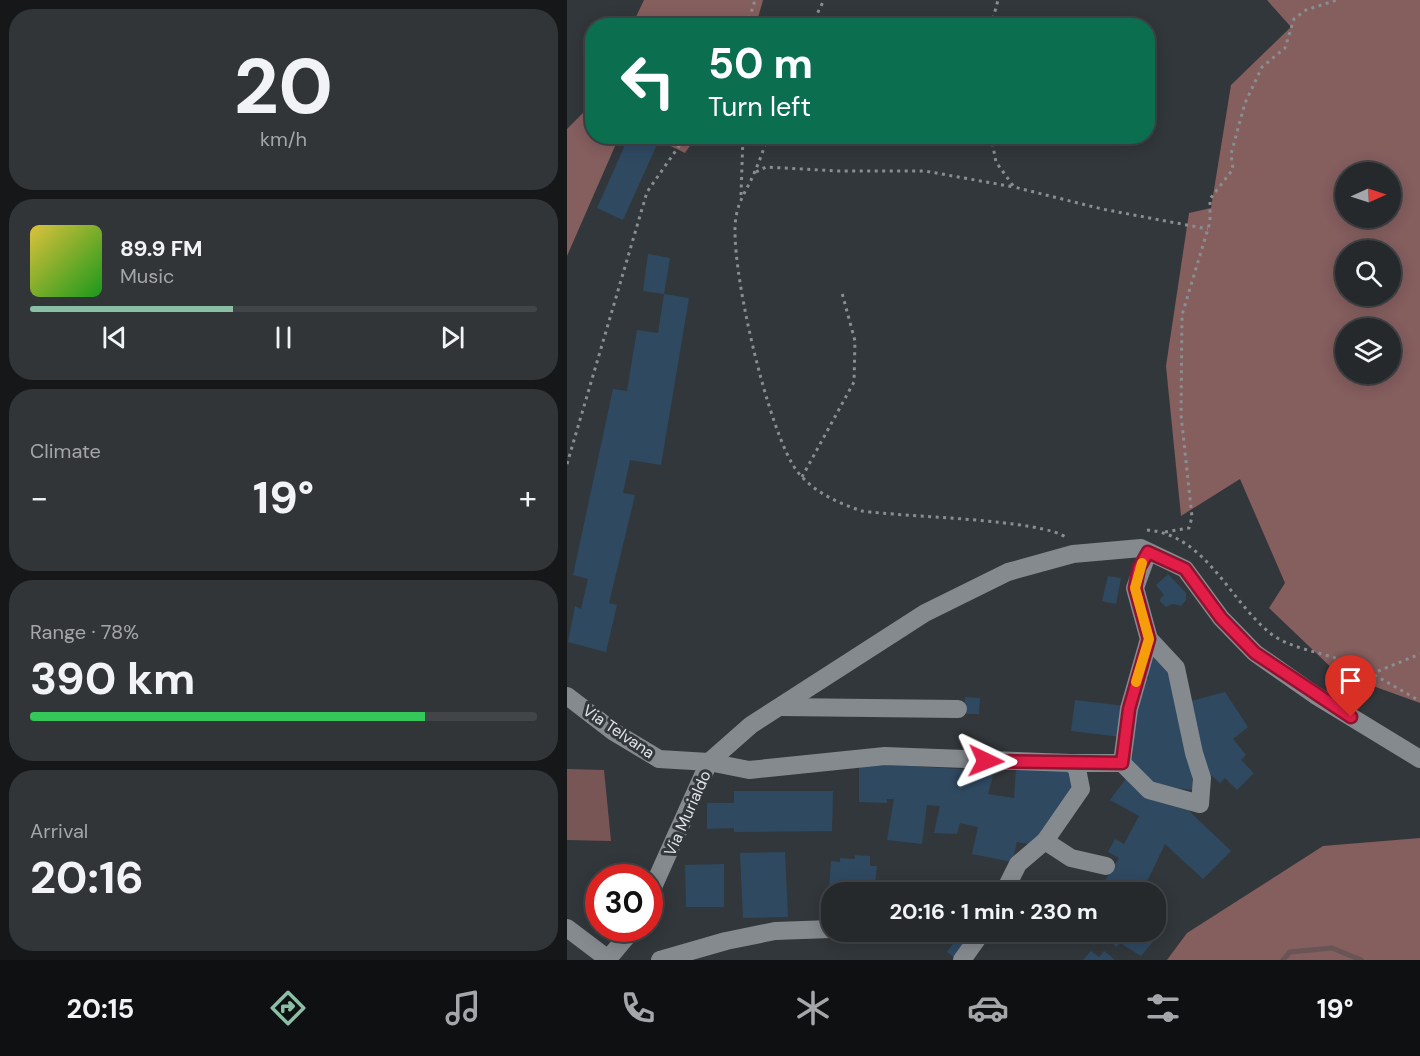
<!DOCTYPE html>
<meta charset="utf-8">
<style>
body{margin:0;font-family:"DM Sans",sans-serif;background:#323538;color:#f1f3f6;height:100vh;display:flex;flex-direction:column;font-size:22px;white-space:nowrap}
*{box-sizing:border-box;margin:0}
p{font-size:20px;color:#a4a6a9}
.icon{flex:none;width:33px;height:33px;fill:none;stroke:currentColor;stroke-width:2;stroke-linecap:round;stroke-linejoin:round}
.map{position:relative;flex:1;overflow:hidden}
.drawer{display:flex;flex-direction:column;gap:9px;padding:9px;background:#151718;width:567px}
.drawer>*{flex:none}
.banner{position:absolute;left:18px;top:18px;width:570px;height:126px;border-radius:24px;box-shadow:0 3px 15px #0003,0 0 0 2px #424548;background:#0b6e4f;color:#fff;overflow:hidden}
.needle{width:39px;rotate:87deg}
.buttons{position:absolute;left:768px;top:162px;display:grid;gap:12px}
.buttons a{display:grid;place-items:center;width:66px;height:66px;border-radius:50%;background:#26292c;box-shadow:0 3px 15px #0003,0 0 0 2px #424548;font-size:30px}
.speed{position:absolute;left:18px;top:864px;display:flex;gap:12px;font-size:30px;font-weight:700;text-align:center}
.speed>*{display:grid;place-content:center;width:78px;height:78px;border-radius:50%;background:#26292c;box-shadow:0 3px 15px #0003,0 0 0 2px #424548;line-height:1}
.speed .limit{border:9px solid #d22;background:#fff;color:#111}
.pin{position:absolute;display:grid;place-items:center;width:51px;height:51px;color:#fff;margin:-62px -26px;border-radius:50% 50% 50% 0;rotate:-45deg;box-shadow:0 0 6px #0007}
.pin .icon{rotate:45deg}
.me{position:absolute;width:66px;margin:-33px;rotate:92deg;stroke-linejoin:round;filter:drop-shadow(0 0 4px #0008)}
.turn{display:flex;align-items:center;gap:21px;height:126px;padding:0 24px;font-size:27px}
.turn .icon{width:78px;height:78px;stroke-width:2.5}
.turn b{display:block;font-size:42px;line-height:51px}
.big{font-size:45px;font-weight:700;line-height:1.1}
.drawer .card{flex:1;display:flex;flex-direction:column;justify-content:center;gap:9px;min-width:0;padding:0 21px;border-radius:24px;background:#323538}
.drawer .dial{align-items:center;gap:0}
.dial b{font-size:78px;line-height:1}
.song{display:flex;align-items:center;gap:18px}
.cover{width:72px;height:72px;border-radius:9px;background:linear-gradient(135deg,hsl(50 70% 55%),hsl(120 70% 35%))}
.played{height:6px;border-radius:3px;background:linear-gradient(90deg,#8abfa5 40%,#424548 40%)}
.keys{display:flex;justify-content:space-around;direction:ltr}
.heat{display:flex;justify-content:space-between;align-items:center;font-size:33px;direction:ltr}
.charge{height:9px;border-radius:4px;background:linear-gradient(90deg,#34c759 78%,#424548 0)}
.trip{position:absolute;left:254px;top:882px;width:345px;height:60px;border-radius:24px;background:#26292c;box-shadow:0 3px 15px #0003,0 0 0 2px #424548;font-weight:700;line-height:60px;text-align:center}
.menu{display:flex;height:96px;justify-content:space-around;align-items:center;background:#0f1012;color:#a4a6a9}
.menu .icon{width:42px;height:42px}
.menu .selected{color:#8abfa5}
.menu b{font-size:27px;color:#f1f3f6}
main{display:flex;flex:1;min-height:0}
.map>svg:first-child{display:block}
</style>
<main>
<section class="drawer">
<div class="card dial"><b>20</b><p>km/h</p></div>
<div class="card">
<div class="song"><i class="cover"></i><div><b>89.9 FM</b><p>Music</p></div></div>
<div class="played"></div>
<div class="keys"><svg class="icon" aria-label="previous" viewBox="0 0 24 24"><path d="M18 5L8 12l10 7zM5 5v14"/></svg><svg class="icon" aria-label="pause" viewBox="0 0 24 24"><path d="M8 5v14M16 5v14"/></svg><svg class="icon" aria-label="next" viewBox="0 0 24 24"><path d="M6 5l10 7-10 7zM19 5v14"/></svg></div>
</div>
<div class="card"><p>Climate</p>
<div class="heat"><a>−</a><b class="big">19°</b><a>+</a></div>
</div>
<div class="card"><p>Range · 78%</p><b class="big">390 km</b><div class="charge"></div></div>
<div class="card"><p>Arrival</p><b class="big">20:16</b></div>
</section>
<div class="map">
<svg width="853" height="960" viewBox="0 0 853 960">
<rect width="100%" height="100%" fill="#32373b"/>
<path fill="#795656" d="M0 769 37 770 44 841 0 840Z"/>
<g fill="#855e5e" fill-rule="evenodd">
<path d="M77 0H196L189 25H65Z"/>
<path d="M700 0H853V703L770 673 702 608 718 583 673 479 614 516 599 366 622 213 644 208 664 85 724 27ZM824 172V218H778V172ZM824 250V296H778V250ZM824 328V374H778V328Z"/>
<path d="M25 104 26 136 52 137 0 256V129Z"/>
<path d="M85 137H129L118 153Z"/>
<path d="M853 838V960H600L620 933 756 846Z"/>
</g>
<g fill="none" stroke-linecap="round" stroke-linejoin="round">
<path stroke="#695456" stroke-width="5" d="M716 960 723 952 765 948 794 960"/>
</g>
<g fill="#2f4961">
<path d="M62 136H83L92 140 56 220 30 208Z"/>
<path d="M81 254 103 258 97 294 76 291Z"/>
<path d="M97 294 122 298 94 465 63 460 56 493 68 495 42 603 50 605 39 652 1 642 8 606 14 609 21 579 6 575 46 389 60 391 70 330 91 333Z"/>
<path d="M601 574 619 593V600L614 606 606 604 599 607 592 600 597 595 589 585Z"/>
<path d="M541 576 554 578 549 604 535 601Z"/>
<path d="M594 652 603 672 609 705 658 692 681 727 666 739 679 755 674 760 687 773 670 790 658 778 653 783 624 758 626 790 587 786 618 807 664 851 636 879 598 844 575 892H536L541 887 536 884 552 858 541 852 548 839 557 844 572 816 543 800 558 780 566 754 564 699 572 681 582 678 575 659Z"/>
<path d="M398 697 413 698 412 714H397Z"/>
<path d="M508 700 558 706 554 737 504 731Z"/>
<path d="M327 765 409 770 426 776 421 794 447 798 449 769 504 771 506 787 467 845 450 842 445 862 405 854 411 827 393 823 390 834 367 833 373 806 360 805 355 844 320 840 327 799H320V803L292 802V766Z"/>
<path d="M167 791H266L265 831 167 832V828L140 829V803H167Z"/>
<path d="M218 852 221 917 176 918 173 853Z"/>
<path d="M288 855 303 856V866H310L307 892H264V906L261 905 264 861 273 862V858L288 859Z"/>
<path d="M157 864V907H119L118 865Z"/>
<path d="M588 915 600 925 574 956 553 943 549 947 536 932H588Z"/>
<path d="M393 934 401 940 388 958 380 952Z"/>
<path d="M524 951 532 957 537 951 548 960H516Z"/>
</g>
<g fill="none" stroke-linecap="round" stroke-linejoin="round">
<g stroke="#8a8e92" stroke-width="3" stroke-dasharray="3 4.5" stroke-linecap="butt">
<path d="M180 26 188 0"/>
<path d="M244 26 257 0"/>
<path d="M424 26 431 0"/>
<path d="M201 136C197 148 193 160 188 171 182 187 172 198 169 217 161 261 202 435 230 471 246 492 271 503 295 511 335 517 476 519 500 538"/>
<path d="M424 136 429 162 447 187 535 209 641 229"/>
<path d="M189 172 199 167 271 171H358L447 187"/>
<path d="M174 195 176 136"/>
<path d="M0 464 80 192 119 136"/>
<path d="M235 477 287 382 288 341 275 293"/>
<path d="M580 530C639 535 661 599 703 633 722 648 749 651 771 659 800 669 826 686 853 701"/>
<path d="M598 532 622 528 625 517 614 415 615 315 643 222V199L666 169 664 154 678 103 695 67 718 48 727 19 739 10 770 0"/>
<path d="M804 674 853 654"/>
</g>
<g stroke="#858a8f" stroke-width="18">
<path d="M0 696 47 732 92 759 142 762 182 770 318 756 504 763 510 769 514 789 478 841 451 864 437 892"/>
<path d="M214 707 391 709"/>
<path d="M504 763H555L562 709 582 639 568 588 581 552"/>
<path d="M555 763 582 790 633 804 635 778 627 753 609 668 582 639"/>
<path d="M478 841 504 858 539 866"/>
<path d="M82 896 142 762 184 725 358 613 441 572 506 554 574 548 618 569 654 618 688 653 748 695 853 759"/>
<path d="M0 928 41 959"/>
<path d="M40 960 67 928"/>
<path d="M93 960 159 941 208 931 264 929"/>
<path d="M395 960 415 932"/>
</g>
</g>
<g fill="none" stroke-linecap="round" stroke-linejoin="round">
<g stroke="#92132f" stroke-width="15">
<path id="route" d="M419 761 555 763 562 709 582 639 568 588 572 568 581 552 618 569 654 618 688 653 784 717"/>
</g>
<use href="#route" stroke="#e11d48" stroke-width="10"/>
<path stroke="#f59e0b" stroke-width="10" d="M569 682 582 639 568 588 575 563"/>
</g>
<g text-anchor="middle" stroke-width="6" stroke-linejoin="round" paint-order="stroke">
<g font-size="16" fill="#e1e4e7" stroke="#32373b">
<text transform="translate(52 731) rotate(34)" y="6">Via Telvana</text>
<text transform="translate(120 813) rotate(-66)" y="6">Via Murialdo</text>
</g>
</g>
</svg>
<div class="buttons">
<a><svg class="needle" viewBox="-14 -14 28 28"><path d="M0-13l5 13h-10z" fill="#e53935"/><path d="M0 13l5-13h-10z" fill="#a4a6a9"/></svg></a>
<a><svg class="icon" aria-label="search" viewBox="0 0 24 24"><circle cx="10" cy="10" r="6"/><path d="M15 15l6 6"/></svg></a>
<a><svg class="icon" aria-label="layers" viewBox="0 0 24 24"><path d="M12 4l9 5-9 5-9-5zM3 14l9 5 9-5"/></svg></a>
</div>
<div class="speed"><div class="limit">30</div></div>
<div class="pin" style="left:784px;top:717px;background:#d93025"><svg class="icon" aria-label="arrive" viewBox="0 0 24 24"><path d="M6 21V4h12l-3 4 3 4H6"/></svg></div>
<svg class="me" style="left:419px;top:761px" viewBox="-20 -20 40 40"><path d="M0-17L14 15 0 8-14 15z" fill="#e11d48" stroke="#fff" stroke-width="4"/></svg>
<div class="trip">20:16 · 1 min · 230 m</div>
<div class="banner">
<div class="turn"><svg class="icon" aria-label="left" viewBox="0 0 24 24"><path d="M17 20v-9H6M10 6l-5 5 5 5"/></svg><div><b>50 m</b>Turn left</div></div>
</div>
</div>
</main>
<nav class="menu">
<b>20:15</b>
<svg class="icon selected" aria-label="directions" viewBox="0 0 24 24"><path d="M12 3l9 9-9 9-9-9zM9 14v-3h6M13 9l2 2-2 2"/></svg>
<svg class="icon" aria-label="music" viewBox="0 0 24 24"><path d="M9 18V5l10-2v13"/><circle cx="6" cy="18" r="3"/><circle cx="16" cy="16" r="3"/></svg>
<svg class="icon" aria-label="phone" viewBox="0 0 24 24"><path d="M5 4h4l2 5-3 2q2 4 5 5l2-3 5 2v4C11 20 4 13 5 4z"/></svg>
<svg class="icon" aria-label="climate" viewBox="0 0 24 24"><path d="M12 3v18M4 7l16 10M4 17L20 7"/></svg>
<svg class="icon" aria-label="car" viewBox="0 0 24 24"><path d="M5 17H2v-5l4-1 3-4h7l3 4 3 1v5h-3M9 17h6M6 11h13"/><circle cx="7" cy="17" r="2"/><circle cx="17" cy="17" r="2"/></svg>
<svg class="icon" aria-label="filters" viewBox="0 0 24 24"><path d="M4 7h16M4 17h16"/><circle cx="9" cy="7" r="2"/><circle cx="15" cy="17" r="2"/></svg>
<b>19°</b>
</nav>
